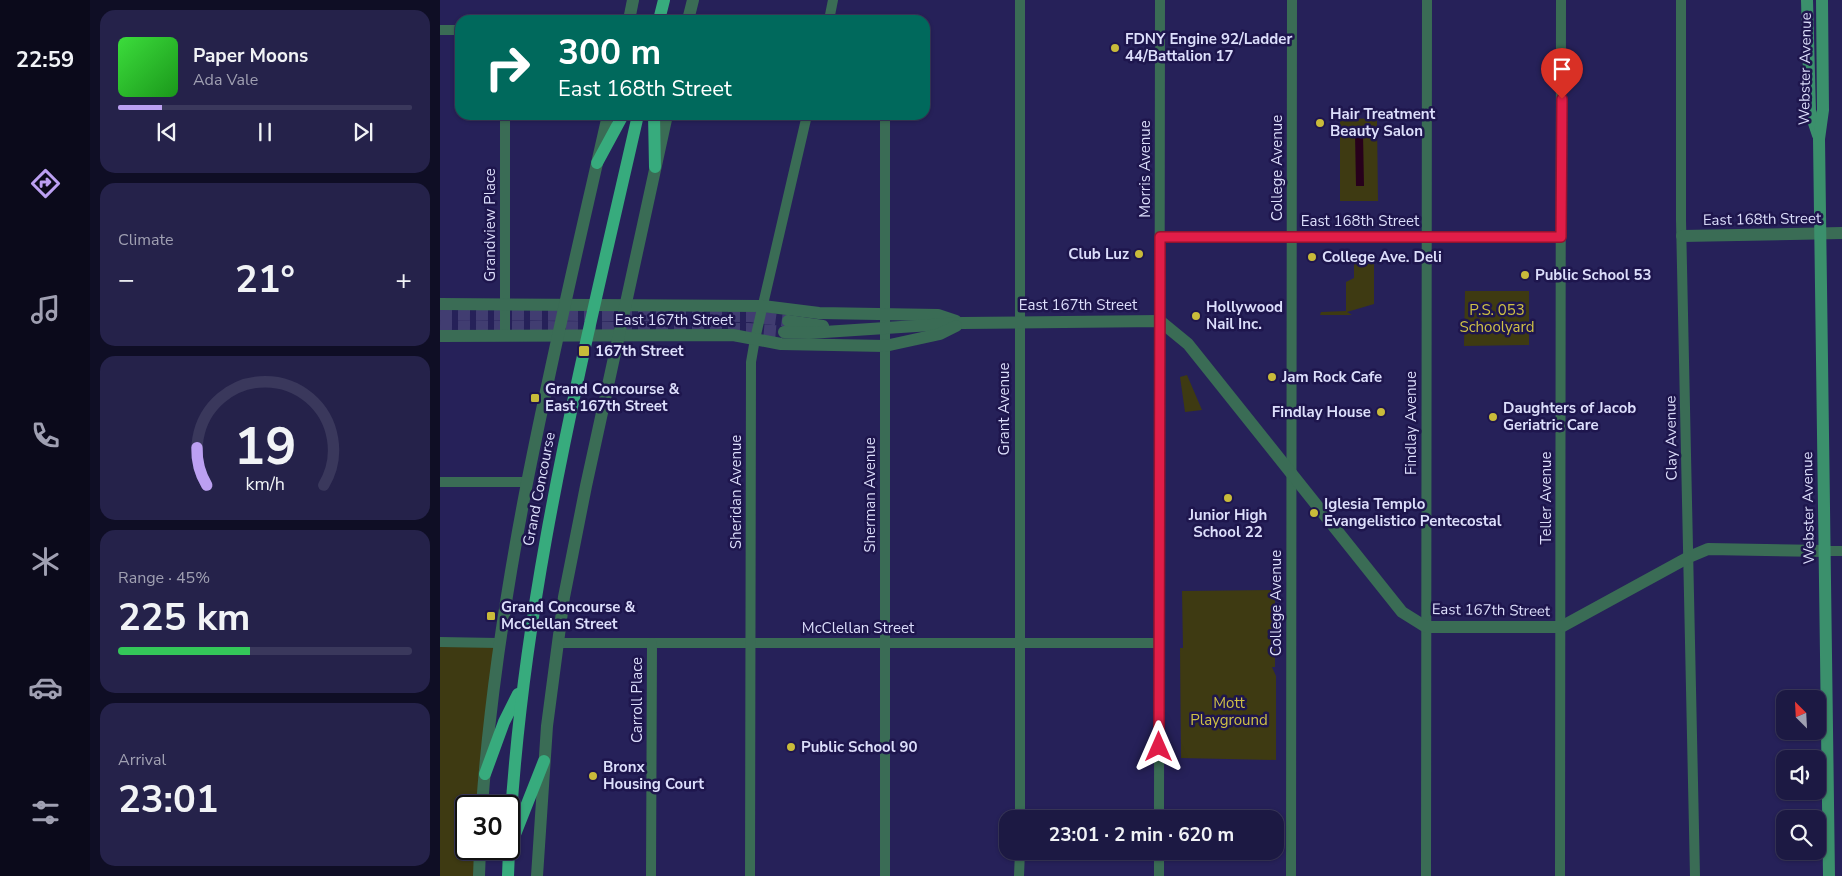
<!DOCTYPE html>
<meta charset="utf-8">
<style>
body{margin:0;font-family:"Nunito Sans",sans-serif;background:#25224a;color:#f1f3f6;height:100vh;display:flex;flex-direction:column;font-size:19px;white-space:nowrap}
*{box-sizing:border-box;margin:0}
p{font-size:16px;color:#a0a0b2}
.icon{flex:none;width:28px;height:28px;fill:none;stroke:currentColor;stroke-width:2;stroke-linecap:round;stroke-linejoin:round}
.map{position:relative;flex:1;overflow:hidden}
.drawer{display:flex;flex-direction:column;gap:10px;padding:10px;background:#0f0e25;width:350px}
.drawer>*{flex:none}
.guide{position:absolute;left:15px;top:15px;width:475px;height:105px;border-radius:15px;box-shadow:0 1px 4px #0004,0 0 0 1px #3a385c;background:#00695c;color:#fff;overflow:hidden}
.needle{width:32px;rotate:336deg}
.tools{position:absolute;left:1336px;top:690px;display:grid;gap:10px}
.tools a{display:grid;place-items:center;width:50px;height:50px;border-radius:10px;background:#1c1943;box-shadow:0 1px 4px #0004,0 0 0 1px #3a385c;font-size:25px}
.speed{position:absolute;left:15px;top:795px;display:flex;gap:10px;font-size:25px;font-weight:700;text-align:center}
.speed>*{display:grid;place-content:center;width:65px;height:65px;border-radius:50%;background:#1c1943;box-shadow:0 1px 4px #0004,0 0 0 1px #3a385c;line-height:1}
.speed .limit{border:2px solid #111;border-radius:8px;background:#fff;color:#111}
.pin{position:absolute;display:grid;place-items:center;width:42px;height:42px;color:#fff;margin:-51px -21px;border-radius:50% 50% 50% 0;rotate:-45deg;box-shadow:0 0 5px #0007}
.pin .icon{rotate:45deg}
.me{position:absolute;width:55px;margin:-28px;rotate:0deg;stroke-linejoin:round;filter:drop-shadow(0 0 4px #0008)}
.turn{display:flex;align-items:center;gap:18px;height:105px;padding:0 20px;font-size:22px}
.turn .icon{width:65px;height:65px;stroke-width:2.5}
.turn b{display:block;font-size:35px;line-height:42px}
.big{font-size:38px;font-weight:700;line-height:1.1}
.drawer .tile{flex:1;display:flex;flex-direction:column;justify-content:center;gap:8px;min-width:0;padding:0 18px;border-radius:15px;background:#25224a}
.drawer .dial{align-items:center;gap:0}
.dial svg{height:130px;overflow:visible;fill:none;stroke:#3a385c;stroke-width:7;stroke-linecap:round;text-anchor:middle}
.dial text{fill:#f1f3f6;stroke:none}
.song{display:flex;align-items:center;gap:15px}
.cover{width:60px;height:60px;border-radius:8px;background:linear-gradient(135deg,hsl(120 70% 55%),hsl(120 70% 35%))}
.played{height:5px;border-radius:2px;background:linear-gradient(90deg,#bca0f2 15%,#3a385c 15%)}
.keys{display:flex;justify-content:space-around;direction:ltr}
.heat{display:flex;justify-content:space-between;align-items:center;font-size:28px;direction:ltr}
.charge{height:8px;border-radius:4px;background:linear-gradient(90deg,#34c759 45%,#3a385c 0)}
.trip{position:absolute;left:559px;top:810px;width:285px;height:50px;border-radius:15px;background:#1c1943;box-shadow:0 1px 4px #0004,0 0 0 1px #3a385c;font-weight:700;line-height:50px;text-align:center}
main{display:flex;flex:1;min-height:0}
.menu{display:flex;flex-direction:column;width:90px;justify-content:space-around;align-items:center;background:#0b0a1b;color:#a0a0b2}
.menu .icon{width:35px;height:35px}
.menu .active{color:#bca0f2}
.menu b{font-size:22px;color:#f1f3f6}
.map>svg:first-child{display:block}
</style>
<main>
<nav class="menu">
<b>22:59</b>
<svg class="icon active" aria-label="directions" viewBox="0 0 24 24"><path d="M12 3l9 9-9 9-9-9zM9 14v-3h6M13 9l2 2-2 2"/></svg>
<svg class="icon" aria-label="music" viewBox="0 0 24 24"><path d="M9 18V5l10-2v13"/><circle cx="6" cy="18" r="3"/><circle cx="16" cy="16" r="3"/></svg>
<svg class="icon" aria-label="phone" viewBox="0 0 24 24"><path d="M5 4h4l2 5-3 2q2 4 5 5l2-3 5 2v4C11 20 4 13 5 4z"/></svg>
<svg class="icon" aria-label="climate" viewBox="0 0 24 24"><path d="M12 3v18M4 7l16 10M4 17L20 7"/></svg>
<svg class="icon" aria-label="car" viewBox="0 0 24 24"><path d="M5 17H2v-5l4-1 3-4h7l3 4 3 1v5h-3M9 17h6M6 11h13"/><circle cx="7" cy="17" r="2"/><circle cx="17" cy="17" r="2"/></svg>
<svg class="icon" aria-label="filters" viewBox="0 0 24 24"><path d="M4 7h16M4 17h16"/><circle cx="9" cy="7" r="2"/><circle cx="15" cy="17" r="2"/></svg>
</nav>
<section class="drawer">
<div class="tile">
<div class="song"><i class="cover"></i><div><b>Paper Moons</b><p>Ada Vale</p></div></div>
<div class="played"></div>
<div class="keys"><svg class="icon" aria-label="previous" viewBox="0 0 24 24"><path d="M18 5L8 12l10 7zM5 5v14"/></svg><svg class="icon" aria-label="pause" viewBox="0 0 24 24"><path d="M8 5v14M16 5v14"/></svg><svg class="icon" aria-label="next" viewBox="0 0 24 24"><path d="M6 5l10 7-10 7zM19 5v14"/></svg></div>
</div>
<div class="tile"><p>Climate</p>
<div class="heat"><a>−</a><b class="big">21°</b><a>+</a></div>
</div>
<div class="tile dial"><svg viewBox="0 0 100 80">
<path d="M14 69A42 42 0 1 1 86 69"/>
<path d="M14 69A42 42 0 0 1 8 46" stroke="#bca0f2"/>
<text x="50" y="56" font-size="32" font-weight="700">19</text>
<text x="50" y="72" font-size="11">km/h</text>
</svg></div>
<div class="tile"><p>Range · 45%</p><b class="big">225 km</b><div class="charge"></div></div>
<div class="tile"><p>Arrival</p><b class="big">23:01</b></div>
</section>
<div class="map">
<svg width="1402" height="876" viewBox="0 0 1402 876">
<rect width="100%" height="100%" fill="#262159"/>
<g fill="#3e3a12">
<path d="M900 118 937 119 938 201H900Z"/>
<path d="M914 253H934V304L907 312 912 315H880L881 312 906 311V282L914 278Z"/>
<path d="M1025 291H1089V345L1024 346Z"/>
<path d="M747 375 762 410 745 412 740 377Z"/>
<path d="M835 590V667H832L836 676V760L741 758 740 648H743L742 591Z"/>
<path d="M0 642 58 643 45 806H26V849H41L39 876H0Z"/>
</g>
<path fill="#27001b" d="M915 133H923L924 186H916Z"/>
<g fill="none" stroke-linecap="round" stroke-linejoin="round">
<g stroke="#413d71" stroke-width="12" stroke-dasharray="12 6" stroke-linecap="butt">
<path d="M0 314 311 316 348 321"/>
<path d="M0 326 308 329 344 332"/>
</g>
<g stroke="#3a6c55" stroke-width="10">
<path d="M1241 0V220L1255 876"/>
<path d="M389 20 393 0"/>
<path d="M0 30H20"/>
<path d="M445 115V876"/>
<path d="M720 237H1121"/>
<path d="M65 336V115"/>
<path d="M0 482H86"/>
<path d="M1385 551H1402"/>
<path d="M0 642 58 643"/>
<path d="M118 643H718"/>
<path d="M580 819V0"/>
<path d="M719 819 720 0"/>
<path d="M719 851V876"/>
<path d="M211 876 212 643"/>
<path d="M310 876 311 362 315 339 367 115"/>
<path d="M579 876 580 851"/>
<path d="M851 876 852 0"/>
<path d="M986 876 987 0"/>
<path d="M1120 876 1121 0"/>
</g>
<g stroke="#3a6c55" stroke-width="12">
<path d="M189 20 193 0"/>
<path d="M248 20 253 0"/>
<path d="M1242 236 1402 233"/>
<path d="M0 304 323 306 379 313 498 315 516 321"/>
<path d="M348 321 383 326"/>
<path d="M344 332 369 333 522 323 720 321 748 344 962 612 986 627H1121L1249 557 1268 549 1385 551"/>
<path d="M0 336 293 335 341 344 445 346 500 334 516 326"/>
<path d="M42 806C59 570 116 345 168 115"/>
<path d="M39 876 40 849"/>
<path d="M97 876 107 726 124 597 146 486 227 115"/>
</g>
<g stroke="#3b906c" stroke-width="12">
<path d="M1367 0 1370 111 1378 135"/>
<path d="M1382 0 1383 110 1379 139 1389 876"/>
</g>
<g stroke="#37ab7d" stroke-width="12">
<path d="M219 20 224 0"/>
<path d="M214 115 215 167"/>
<path d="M157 163 183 115"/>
<path d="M45 774 64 722 78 694"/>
<path d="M72 842 104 761"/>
<path d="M68 876C76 617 141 366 198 115"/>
</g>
</g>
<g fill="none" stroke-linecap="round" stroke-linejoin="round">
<g stroke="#92132f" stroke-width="12">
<path id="route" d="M719 747 720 237H1121L1122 99"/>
</g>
<use href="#route" stroke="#e11d48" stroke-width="9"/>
</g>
<g fill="#c9bb3a" stroke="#1e164d" stroke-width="2">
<circle cx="675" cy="48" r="5"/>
<circle cx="880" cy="123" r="5"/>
<circle cx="699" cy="254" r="5"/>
<circle cx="872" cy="257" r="5"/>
<circle cx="1085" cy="275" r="5"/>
<circle cx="756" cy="316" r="5"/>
<rect x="138" y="345" width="12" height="12" rx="2.5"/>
<circle cx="832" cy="377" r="5"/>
<rect x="90" y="393" width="10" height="10" rx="2.5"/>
<circle cx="941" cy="412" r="5"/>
<circle cx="1053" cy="417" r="5"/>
<circle cx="788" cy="498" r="5"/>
<circle cx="874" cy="513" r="5"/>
<rect x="46" y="611" width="10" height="10" rx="2.5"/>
<circle cx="351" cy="747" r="5"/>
<circle cx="153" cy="776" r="5"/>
</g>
<g text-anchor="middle" stroke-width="5" stroke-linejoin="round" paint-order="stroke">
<g font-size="15" font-weight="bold" fill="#dcdefb" stroke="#1e164d" text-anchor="start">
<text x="685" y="44">FDNY Engine 92/Ladder<tspan x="685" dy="17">44/Battalion 17</tspan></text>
<text x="890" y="119">Hair Treatment<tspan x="890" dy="17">Beauty Salon</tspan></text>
<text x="689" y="259" text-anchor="end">Club Luz</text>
<text x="882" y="262">College Ave. Deli</text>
<text x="1095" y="280">Public School 53</text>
<text x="766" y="312">Hollywood<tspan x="766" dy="17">Nail Inc.</tspan></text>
<text x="155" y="356">167th Street</text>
<text x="842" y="382">Jam Rock Cafe</text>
<text x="105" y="394">Grand Concourse &amp;<tspan x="105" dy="17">East 167th Street</tspan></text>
<text x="1063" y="413">Daughters of Jacob<tspan x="1063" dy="17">Geriatric Care</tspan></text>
<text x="931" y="417" text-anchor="end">Findlay House</text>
<text x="884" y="509">Iglesia Templo<tspan x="884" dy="17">Evangelistico Pentecostal</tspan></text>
<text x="788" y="520" text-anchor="middle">Junior High<tspan x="788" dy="17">School 22</tspan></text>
<text x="61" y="612">Grand Concourse &amp;<tspan x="61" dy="17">McClellan Street</tspan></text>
<text x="361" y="752">Public School 90</text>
<text x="163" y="772">Bronx<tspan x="163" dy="17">Housing Court</tspan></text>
</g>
<g font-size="15" fill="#dcdefb" stroke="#1e164d">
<text transform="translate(1365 69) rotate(-89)" y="5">Webster Avenue</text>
<text transform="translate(837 168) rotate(-90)" y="5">College Avenue</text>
<text transform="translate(705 169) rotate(-90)" y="5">Morris Avenue</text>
<text transform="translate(1322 219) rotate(-1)" y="5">East 168th Street</text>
<text x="920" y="226">East 168th Street</text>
<text transform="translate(50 225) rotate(-90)" y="5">Grandview Place</text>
<text x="638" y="310">East 167th Street</text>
<text x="234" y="325">East 167th Street</text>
<text transform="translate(564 409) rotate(-90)" y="5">Grant Avenue</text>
<text transform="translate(971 423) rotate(-90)" y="5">Findlay Avenue</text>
<text transform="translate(1231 438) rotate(-91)" y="5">Clay Avenue</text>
<text transform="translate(99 489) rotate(-79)" y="5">Grand Concourse</text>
<text transform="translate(296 492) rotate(-90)" y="5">Sheridan Avenue</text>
<text transform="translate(430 495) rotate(-90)" y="5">Sherman Avenue</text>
<text transform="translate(1106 498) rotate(-90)" y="5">Teller Avenue</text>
<text transform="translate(1368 508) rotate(-91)" y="5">Webster Avenue</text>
<text transform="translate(836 603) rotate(-90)" y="5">College Avenue</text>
<text transform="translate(1051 610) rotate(1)" y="5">East 167th Street</text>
<text x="418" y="633">McClellan Street</text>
<text transform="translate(197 700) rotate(-90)" y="5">Carroll Place</text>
</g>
<g font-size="15" fill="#cfc146" stroke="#1e164d">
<text x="1057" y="315">P.S. 053<tspan x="1057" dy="17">Schoolyard</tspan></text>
<text x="789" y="708">Mott<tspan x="789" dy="17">Playground</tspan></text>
</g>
</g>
</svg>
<div class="tools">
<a><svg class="needle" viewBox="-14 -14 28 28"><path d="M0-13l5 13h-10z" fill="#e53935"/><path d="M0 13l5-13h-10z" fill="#a0a0b2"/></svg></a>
<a><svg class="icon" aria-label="sound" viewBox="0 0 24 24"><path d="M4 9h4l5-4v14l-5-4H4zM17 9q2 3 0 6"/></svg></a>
<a><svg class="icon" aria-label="search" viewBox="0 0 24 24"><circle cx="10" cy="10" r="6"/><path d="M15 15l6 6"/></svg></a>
</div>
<div class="speed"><div class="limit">30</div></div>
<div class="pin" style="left:1122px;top:99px;background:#d93025"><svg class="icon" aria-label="arrive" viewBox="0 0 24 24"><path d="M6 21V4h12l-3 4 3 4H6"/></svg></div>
<svg class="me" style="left:719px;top:747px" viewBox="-20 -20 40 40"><path d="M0-17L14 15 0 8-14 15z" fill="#e11d48" stroke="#fff" stroke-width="4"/></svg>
<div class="trip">23:01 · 2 min · 620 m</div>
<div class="guide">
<div class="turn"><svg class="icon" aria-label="right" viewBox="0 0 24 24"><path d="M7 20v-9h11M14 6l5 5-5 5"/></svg><div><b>300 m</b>East 168th Street</div></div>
</div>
</div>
</main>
